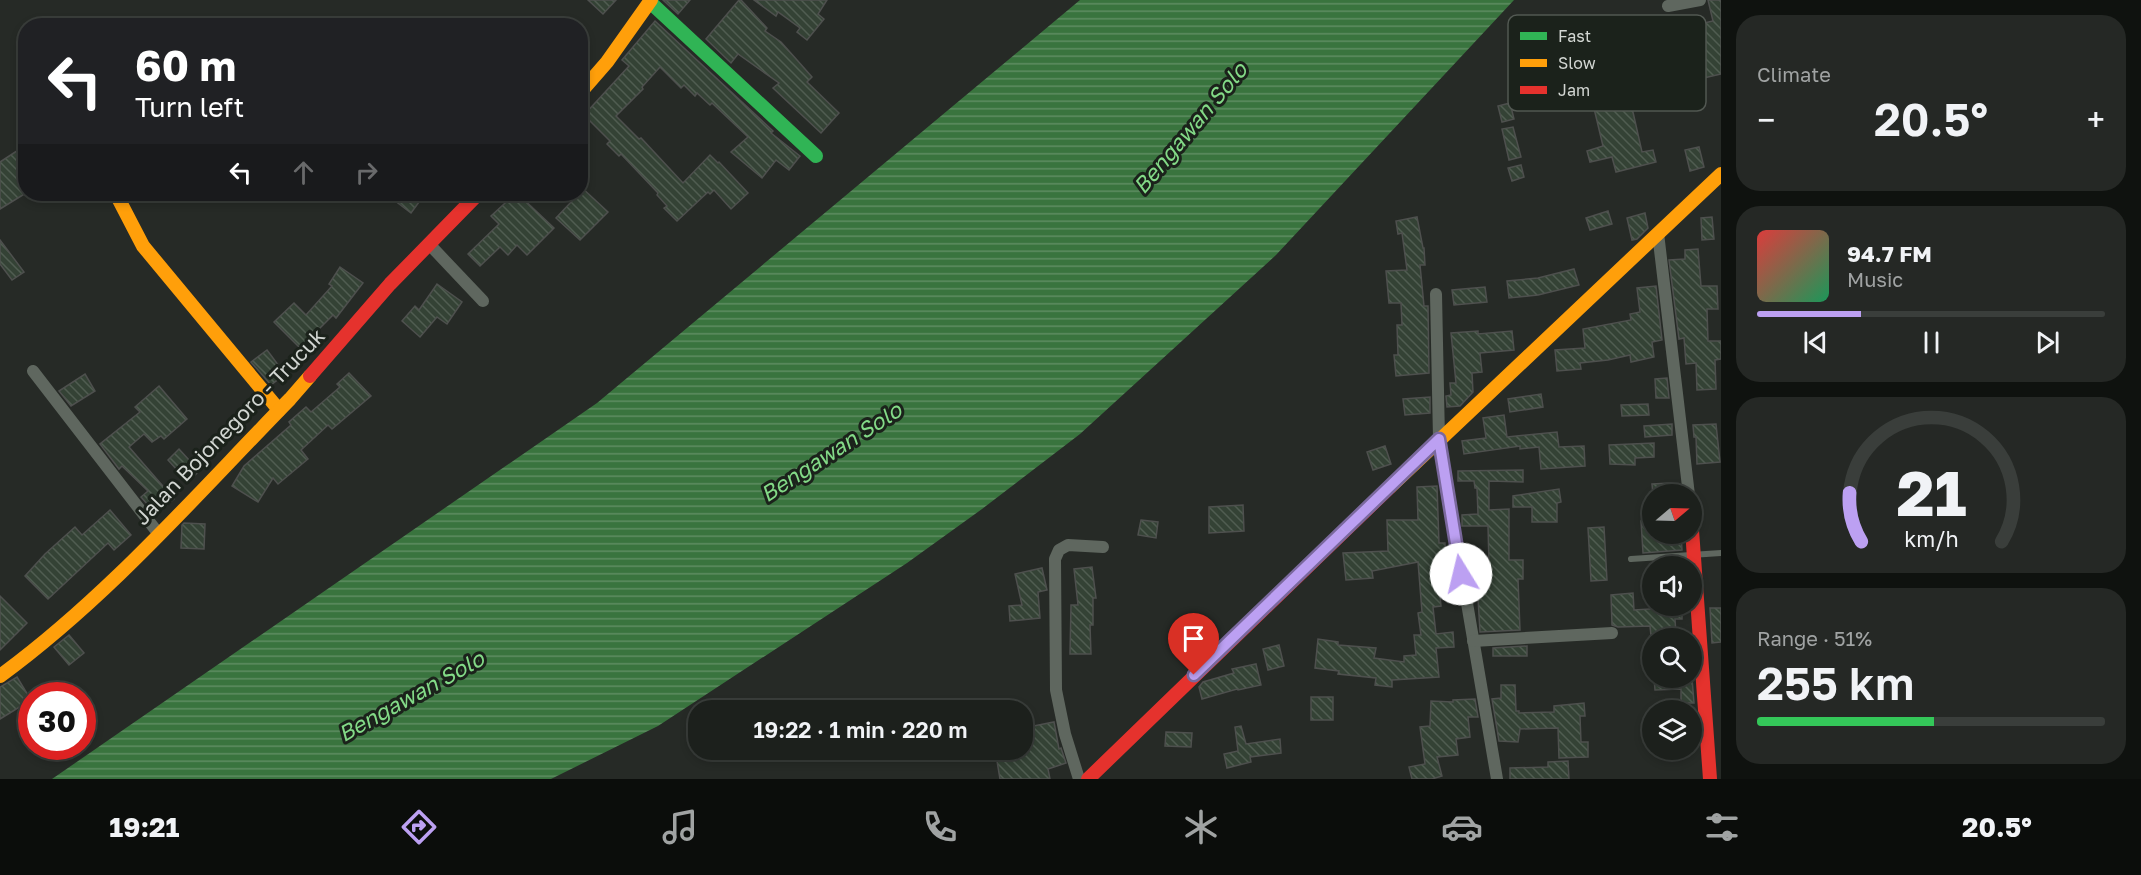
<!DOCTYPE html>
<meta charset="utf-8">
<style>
body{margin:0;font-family:"Golos Text",sans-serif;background:#252825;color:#f1f3f6;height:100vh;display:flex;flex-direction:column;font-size:22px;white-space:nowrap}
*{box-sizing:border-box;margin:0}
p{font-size:20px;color:#a0a3a3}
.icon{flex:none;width:33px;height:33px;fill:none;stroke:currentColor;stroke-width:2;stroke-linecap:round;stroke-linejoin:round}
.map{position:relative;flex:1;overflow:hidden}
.side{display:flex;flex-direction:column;gap:15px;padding:15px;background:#0f120f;width:420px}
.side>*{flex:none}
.top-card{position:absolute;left:18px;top:18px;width:570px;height:183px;border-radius:24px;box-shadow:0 3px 9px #0003,0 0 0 2px #3a3e3b;background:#202124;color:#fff;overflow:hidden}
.needle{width:39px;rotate:71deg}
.buttons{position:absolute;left:1642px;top:484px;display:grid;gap:12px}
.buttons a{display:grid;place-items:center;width:60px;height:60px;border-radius:50%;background:#1c201c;box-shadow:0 3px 9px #0003,0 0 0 2px #3a3e3b;font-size:30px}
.speed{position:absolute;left:18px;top:682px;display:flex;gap:12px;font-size:30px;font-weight:700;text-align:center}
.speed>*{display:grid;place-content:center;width:78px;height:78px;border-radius:50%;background:#1c201c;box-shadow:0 3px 9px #0003,0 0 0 2px #3a3e3b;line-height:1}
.speed .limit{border:9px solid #d22;background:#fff;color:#111}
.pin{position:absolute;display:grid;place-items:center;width:51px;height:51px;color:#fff;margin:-62px -26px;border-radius:50% 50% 50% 0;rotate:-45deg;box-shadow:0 0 6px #0007}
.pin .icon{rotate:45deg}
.me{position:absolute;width:66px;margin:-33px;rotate:351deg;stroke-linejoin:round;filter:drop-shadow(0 0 4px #0008)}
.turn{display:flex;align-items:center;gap:21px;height:126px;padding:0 18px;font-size:27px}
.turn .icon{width:78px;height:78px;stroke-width:2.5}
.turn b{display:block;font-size:42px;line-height:51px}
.lanes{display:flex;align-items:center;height:57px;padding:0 18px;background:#0003;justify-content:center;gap:30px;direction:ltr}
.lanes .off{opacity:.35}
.big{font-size:45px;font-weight:600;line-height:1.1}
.side .widget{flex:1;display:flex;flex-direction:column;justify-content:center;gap:9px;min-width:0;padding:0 21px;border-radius:24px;background:#252825}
.side .dial{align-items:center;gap:0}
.dial svg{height:156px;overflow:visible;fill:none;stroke:#3a3e3b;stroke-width:7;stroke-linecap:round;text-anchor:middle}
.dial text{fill:#f1f3f6;stroke:none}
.song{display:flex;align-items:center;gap:18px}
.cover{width:72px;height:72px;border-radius:9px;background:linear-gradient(135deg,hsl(0 70% 55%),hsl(150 70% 35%))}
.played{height:6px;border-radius:3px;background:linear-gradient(90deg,#bca0f2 30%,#3a3e3b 30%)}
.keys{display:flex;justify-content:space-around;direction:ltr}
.heat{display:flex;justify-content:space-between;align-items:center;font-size:33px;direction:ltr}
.charge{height:9px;border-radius:4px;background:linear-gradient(90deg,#34c759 51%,#3a3e3b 0)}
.trip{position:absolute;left:688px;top:700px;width:345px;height:60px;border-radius:24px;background:#1c201c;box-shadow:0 3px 9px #0003,0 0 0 2px #3a3e3b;font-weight:600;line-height:60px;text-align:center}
.menu{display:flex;height:96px;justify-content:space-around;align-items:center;background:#0b0d0b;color:#a0a3a3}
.menu .icon{width:42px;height:42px}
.menu .selected{color:#bca0f2}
.menu b{font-size:27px;color:#f1f3f6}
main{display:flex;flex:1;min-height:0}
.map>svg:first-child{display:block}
</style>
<main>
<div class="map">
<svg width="1721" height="779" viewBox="0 0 1721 779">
<defs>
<pattern id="water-rules" width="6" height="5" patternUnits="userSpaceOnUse" patternTransform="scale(1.5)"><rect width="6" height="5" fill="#39743e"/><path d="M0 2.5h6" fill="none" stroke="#5e8d62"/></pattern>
<pattern id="building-back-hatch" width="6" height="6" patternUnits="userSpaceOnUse" patternTransform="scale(1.5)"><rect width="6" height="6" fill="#344235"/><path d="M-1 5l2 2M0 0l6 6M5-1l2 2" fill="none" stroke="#505d51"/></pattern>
</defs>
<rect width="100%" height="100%" fill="#262a26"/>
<path fill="url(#water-rules)" d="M1080 0H1514L1276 255 1080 434 982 509 907 563 658 726 551 779H52L597 403Z"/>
<g fill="url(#building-back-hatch)" stroke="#4e504e" stroke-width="1.5">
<path d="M588 0H616L603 14Z"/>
<path d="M663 0H690L678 14Z"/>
<path d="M739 0H741L767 28 765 31 781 42 797 60 812 77 807 82 839 113 821 133 773 88 779 83 738 54 731 63 706 39Z"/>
<path d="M754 0H827L818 14 824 19 807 40 797 32 800 28 778 12 776 16Z"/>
<path d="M1708 0H1721V74L1695 80 1698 91 1668 98 1665 84 1687 78 1679 47 1663 50 1655 21 1666 18 1669 31 1713 21Z"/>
<path d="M655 21 773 131 771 133 800 156 789 170 776 160 762 178 731 152 748 137 712 103 710 105 697 93 695 96 684 85 681 88 660 67 642 87 643 89 616 116 639 139 641 138 683 183 710 155 718 163 719 162 748 193 731 209 714 190 710 194 708 192 677 221 664 208 667 206 657 195 658 193 621 154 619 156 607 144 610 141 584 115 629 66 622 60Z"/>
<path d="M1628 36 1635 65 1639 64 1647 95 1630 99 1635 121 1642 152 1653 150 1656 162 1616 172 1612 157 1590 162 1587 151 1603 146 1592 100 1595 99 1591 85 1601 83 1595 61 1587 63 1584 50 1600 46 1599 43Z"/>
<path d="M1510 103 1514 119 1502 122 1498 106Z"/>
<path d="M1513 127 1521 157 1509 160 1502 129Z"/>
<path d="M26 145V193L0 209V162Z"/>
<path d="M1699 147 1704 167 1690 171 1685 150Z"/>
<path d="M1521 165 1524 177 1512 181 1508 168Z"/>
<path d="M580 186 608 212 580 240 556 218 572 201 563 194H580Z"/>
<path d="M386 194H425L411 213Z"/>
<path d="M515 194H518L554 228 527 255 517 245 508 255 500 247 480 266 468 254 499 224 491 216Z"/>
<path d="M1608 211 1612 224 1590 230 1586 218Z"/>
<path d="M1645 213 1648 228 1637 239 1632 240 1627 218Z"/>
<path d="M1417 217 1423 248H1424L1425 265H1420L1424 306H1428L1429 373 1396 376 1394 355H1398L1397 325H1402L1401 303H1389L1386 271 1407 270 1402 233 1398 234 1396 221Z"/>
<path d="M1712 217 1714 239 1702 240 1701 218Z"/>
<path d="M0 240 24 272 12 280 0 264Z"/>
<path d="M1698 249 1701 286H1717L1718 309H1707L1708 341H1721V359L1715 360 1716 389 1697 390 1696 363 1686 364 1684 338 1679 339 1669 260 1685 259V250Z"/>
<path d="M340 267 363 283 336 318 333 315 300 348 274 322 294 303 306 315 332 286 329 284Z"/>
<path d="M1574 269 1579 285 1538 295 1509 298 1507 281 1538 278Z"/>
<path d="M437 284 462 302 447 324 437 317 420 337 402 321 415 306 419 310Z"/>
<path d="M1656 286 1662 340 1652 342 1654 357 1631 362 1630 355 1608 360 1580 363 1581 369 1557 371 1555 350 1585 348 1583 329 1631 320 1630 314 1640 312 1637 288Z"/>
<path d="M1485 287 1487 302 1454 305 1452 290Z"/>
<path d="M1478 331V334L1512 331 1514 350 1480 353 1482 372 1472 373 1473 392 1460 406 1447 407 1446 396 1451 395 1450 383H1456L1451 333Z"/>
<path d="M267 350 285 374 271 385 251 362Z"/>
<path d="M349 373 371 396 332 429 328 425 301 450 308 459 278 484 273 478 258 502 232 486 244 466 291 425 289 422 306 407 311 412 340 387 337 384Z"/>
<path d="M85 374 95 391 71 406 59 391Z"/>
<path d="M1667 378 1669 398H1656L1655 379Z"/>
<path d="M159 386 187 419 164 439 161 436 152 442 144 434 129 447 174 499 156 514 141 497 148 491 122 466 119 469 100 444 140 412 135 407Z"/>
<path d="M1541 394 1543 407 1510 412 1508 399Z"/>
<path d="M1430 397V413L1405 415 1403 399Z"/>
<path d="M1648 404 1649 415 1622 416 1621 405Z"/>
<path d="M1504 415 1507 437 1557 432 1559 447 1584 446 1585 466 1541 469 1539 447 1520 449V446L1464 454 1462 441 1486 438 1483 418Z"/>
<path d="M1672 424V435L1645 437 1644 426Z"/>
<path d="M1716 424 1720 462 1697 464 1696 437H1694L1693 425Z"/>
<path d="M1654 443V457L1635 458V465L1610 464 1609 445Z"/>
<path d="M1385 446 1391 464 1373 470 1367 452Z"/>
<path d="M179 449 199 471 188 482 168 460Z"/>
<path d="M1523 470V482L1489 481V510L1509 509V560H1523V579H1518L1520 630 1480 632 1477 581H1473V565H1489L1488 526H1462V515L1478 514 1477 488H1475L1474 481H1458V471Z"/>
<path d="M1671 483 1672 495H1653L1652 484Z"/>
<path d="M1437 486 1439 543H1445L1446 557H1440L1443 585H1439L1441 606 1433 607 1436 634 1453 632 1454 647 1436 648 1439 677 1392 680V687L1375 685 1376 678 1338 674 1339 671 1315 668 1318 639 1338 642V645L1376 648 1374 658 1404 662V656L1416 655 1414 635H1421L1418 613 1422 612 1418 562 1372 571 1373 578 1346 580 1343 553 1388 551 1387 520H1418L1417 487Z"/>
<path d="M1559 489 1561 502 1557 503V522H1532V507H1513V496Z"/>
<path d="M1243 505 1244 531 1209 533V507Z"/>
<path d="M110 510 131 535 114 550 108 543 48 599 25 576 45 554 75 527 82 535Z"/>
<path d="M1141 520 1158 522 1156 538 1138 535Z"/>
<path d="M1653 520V534H1681L1682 550 1643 553 1641 521Z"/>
<path d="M184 523 205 524 204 549 181 548 182 525Z"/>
<path d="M1604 527 1607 580 1591 581 1588 528Z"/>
<path d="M1092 567 1096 598H1093V625H1090L1091 654H1070L1071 605H1078L1074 569Z"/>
<path d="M1042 568 1047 590 1038 592 1040 618 1010 621 1009 606 1022 605 1015 574Z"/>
<path d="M1633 593 1634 610 1682 607V619H1675L1676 634 1651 636 1650 626 1618 627 1612 625 1611 595Z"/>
<path d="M0 596 27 623 0 650Z"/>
<path d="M1710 608H1721V642L1712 643Z"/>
<path d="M69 635 84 653 69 665 54 647Z"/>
<path d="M1279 645 1284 666 1268 670 1263 649Z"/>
<path d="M1527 646V656H1493V648Z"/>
<path d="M1256 664 1261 685 1238 690 1237 689 1202 699 1199 687 1203 682 1234 673 1232 669Z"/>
<path d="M17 677 31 700 0 719V687Z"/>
<path d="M1654 678H1692L1694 703H1681V689L1655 690Z"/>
<path d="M1501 685H1515L1516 711H1519V713L1554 712V706L1584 703 1585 716H1580L1581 742H1588V757L1559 758 1558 728 1520 729 1518 742 1499 741 1492 699 1501 698Z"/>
<rect x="1311" y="697" width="22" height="23"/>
<path d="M1475 699 1478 717H1468L1470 737 1456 739 1458 755 1437 757 1442 776 1432 779H1412L1409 767 1425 764 1420 727 1430 726 1431 701 1453 702V700Z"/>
<path d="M1054 722 1059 749 1061 748 1066 763 1048 769 1050 779H1000L996 755 1023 750V728Z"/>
<path d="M1241 726 1246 744 1280 739 1281 753 1250 757 1251 762 1227 768 1224 754 1238 751 1235 727Z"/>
<path d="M1166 732 1192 733 1191 747 1165 746Z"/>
<path d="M1568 761 1569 779H1510V768L1548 767V762Z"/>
</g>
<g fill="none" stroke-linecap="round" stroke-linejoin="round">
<path stroke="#5f675f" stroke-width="6" d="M1631 559 1721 553"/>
<g stroke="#5f675f" stroke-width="12">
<path d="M1668 6 1700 0"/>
<path d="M1658 233 1689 495"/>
<path d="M429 244 483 301"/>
<path d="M1436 294 1439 439 1497 779"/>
<path d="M33 371 158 533"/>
<path d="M1473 641 1612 633"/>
<path d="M1079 779 1065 734 1056 690 1055 559 1059 550 1068 545 1103 547"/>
</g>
<path stroke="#30b455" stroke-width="14" d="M650 2 816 156"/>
<g stroke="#ff9f0a" stroke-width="14">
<path d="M580 93 607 62 651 0"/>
<path d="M116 194 143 246 279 410"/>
<path d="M1390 487 1721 174"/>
<path d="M0 676C108 597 197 494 290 399L310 376"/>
</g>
<g stroke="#e5322d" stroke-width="14">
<path d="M310 376 390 284 478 194"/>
<path d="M1692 530 1710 779"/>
<path d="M1088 779 1390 487"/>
</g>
</g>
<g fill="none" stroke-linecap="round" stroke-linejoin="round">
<g stroke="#7a689d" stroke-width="15">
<path id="route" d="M1194 675 1439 439 1461 574"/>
</g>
<use href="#route" stroke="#bca0f2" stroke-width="10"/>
</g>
<g text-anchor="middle" stroke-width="6" stroke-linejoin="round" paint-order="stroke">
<g font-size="21" fill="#d2d6d2" stroke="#1b221b">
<text transform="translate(230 427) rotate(-46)" y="7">Jalan Bojonegoro - Trucuk</text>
</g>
<g font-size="22" font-style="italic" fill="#83da87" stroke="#1b221b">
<text transform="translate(1190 128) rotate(-50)" y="8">Bengawan Solo</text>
<text transform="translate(831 452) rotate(-33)" y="8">Bengawan Solo</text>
<text transform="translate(411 696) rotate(-29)" y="8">Bengawan Solo</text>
</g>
</g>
<rect x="1508" y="15" width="198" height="96" rx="9" fill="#1b221b" stroke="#525852" stroke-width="1.5"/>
<rect x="1520" y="32" width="27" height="8" fill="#30b455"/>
<rect x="1520" y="59" width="27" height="8" fill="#ff9f0a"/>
<rect x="1520" y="86" width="27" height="8" fill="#e5322d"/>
<g font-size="16" fill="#d2d6d2">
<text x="1558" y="42">Fast</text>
<text x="1558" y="69">Slow</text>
<text x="1558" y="96">Jam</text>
</g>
</svg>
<div class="buttons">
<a><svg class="needle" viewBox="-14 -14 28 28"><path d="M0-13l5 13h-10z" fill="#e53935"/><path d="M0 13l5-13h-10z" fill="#a0a3a3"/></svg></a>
<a><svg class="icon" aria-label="sound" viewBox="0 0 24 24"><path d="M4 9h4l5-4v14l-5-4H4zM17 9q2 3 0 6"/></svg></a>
<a><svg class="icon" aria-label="search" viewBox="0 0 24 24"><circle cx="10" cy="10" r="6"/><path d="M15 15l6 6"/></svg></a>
<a><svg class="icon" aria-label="layers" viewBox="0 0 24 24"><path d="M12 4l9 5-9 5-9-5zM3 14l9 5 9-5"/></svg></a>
</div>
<div class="speed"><div class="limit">30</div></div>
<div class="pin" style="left:1194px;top:675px;background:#d93025"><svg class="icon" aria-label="arrive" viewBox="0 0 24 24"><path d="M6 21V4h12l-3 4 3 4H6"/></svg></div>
<svg class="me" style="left:1461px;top:574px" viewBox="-20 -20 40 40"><circle r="19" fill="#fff"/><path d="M0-13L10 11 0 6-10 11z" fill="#bca0f2"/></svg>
<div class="trip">19:22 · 1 min · 220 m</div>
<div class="top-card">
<div class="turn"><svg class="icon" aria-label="left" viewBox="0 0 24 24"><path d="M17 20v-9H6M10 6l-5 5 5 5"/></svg><div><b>60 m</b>Turn left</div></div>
<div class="lanes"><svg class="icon" aria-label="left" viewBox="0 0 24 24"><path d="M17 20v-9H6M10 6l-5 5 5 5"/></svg><svg class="icon off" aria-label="ahead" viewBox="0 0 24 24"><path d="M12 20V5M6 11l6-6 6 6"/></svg><svg class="icon off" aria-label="right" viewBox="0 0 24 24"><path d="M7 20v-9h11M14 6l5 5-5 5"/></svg></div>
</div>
</div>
<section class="side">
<div class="widget"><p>Climate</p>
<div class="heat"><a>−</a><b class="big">20.5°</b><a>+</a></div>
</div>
<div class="widget">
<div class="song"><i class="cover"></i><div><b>94.7 FM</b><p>Music</p></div></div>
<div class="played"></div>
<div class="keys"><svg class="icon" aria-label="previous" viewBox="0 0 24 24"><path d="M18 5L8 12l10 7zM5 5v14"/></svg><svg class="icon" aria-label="pause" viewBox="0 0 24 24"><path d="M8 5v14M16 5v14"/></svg><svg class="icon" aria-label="next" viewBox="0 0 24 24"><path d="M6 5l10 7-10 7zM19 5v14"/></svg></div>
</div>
<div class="widget dial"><svg viewBox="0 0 100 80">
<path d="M14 69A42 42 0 1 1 86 69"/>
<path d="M14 69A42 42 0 0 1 8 44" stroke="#bca0f2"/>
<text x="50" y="56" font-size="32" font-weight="700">21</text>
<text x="50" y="72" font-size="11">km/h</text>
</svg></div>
<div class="widget"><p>Range · 51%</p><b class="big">255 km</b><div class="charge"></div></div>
</section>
</main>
<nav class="menu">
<b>19:21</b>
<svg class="icon selected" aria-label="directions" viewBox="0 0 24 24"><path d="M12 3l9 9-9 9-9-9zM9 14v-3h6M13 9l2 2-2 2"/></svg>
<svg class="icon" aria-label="music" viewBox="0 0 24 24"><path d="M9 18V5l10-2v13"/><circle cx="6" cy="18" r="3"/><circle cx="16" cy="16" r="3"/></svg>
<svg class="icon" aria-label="phone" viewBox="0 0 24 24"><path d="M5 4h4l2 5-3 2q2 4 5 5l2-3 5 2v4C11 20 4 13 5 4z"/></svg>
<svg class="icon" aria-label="climate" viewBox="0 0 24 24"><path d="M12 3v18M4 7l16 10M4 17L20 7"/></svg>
<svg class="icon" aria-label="car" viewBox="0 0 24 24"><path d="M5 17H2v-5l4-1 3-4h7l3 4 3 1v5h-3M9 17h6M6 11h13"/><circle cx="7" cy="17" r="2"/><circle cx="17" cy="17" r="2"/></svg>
<svg class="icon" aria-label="filters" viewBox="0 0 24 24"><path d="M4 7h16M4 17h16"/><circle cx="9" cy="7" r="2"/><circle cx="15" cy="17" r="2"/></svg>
<b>20.5°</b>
</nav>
